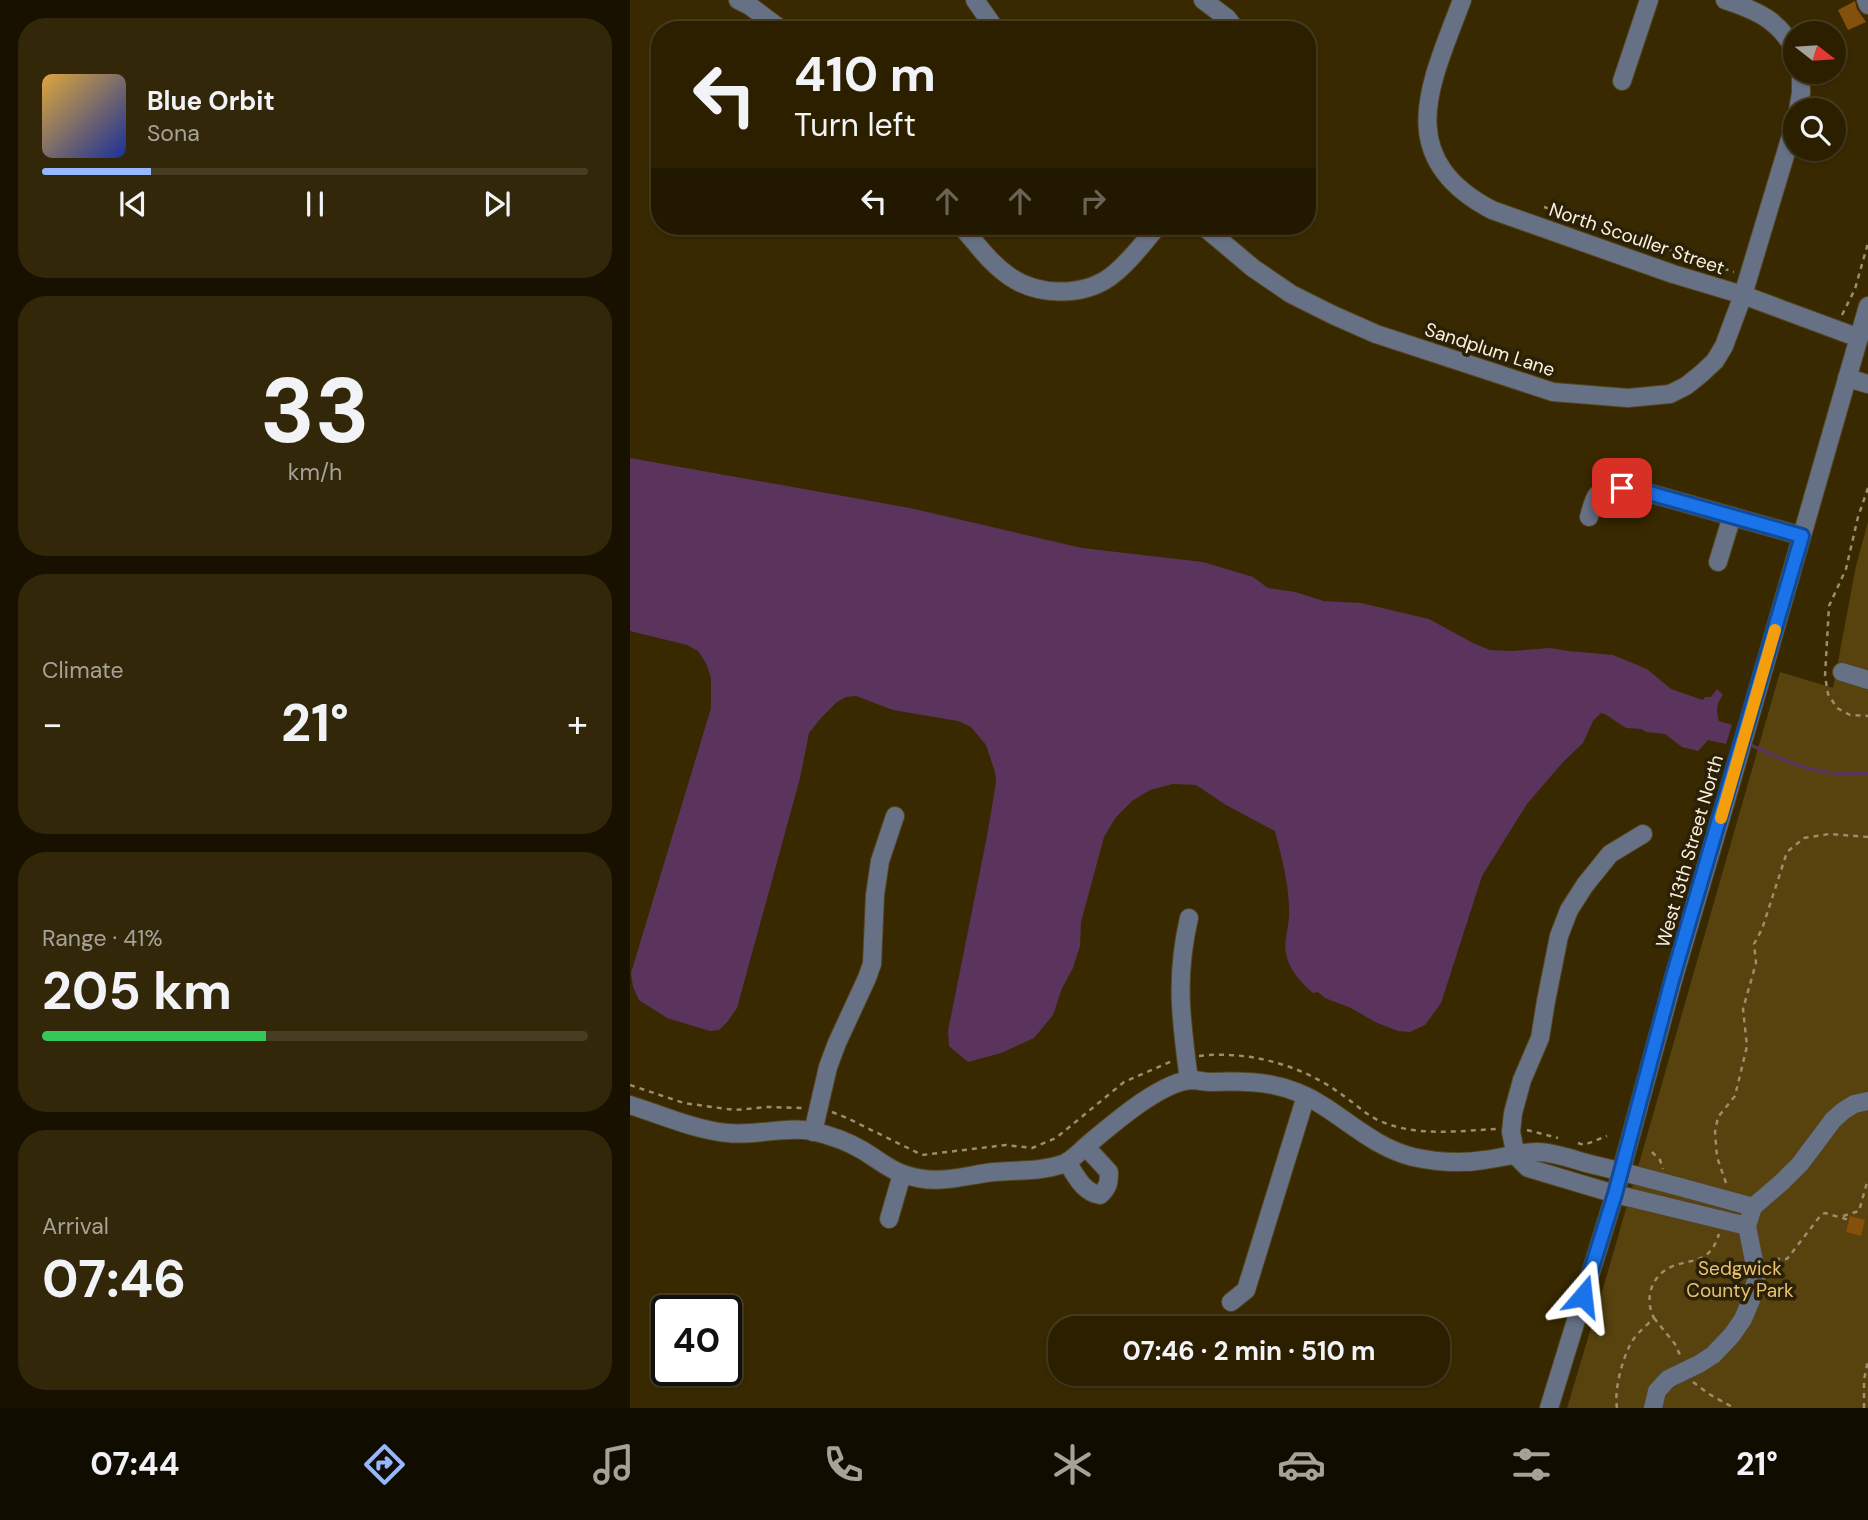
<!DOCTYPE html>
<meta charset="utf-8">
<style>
body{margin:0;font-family:"DM Sans",sans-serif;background:#33270a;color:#f1f3f6;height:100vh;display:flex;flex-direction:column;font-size:26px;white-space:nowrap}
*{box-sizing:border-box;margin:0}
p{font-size:23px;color:#a6a299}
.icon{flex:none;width:38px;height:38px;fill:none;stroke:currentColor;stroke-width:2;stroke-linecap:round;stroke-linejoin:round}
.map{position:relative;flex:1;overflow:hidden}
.sheet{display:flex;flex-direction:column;gap:18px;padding:18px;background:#181100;width:630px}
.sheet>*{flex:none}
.hud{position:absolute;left:21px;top:21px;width:665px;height:214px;border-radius:28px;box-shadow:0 2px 5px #0004,0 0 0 2px #473d22;background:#2b1f00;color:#f1f3f6;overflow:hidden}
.needle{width:46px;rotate:107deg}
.controls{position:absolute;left:1153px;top:21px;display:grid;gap:14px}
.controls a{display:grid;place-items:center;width:63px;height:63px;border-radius:50%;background:#2b1f00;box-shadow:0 2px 5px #0004,0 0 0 2px #473d22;font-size:35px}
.speed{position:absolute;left:21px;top:1295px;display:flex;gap:14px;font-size:35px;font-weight:700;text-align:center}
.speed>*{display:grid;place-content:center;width:91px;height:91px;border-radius:50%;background:#2b1f00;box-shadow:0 2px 5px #0004,0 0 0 2px #473d22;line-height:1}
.speed .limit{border:4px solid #111;border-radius:10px;background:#fff;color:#111}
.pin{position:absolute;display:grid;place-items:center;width:60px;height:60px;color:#fff;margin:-30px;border-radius:14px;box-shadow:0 4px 10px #0006}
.me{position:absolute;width:77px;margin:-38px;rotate:17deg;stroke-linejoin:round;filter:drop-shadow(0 0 5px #0008)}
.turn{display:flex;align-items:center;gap:24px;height:147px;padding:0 28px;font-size:32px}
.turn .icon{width:91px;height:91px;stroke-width:2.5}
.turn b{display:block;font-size:49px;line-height:60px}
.lanes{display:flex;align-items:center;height:66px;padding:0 28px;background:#0003;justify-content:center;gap:35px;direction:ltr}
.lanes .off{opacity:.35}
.big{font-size:52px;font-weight:700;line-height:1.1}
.sheet .card{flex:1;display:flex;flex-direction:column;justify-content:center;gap:10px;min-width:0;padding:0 24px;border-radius:28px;background:#33270a}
.sheet .dial{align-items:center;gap:0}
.dial b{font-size:91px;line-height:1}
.song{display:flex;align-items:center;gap:21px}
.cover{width:84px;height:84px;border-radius:10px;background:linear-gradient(135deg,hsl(40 70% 55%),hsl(230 70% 35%))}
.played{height:7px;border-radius:4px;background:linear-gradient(90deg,#96b6fd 20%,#473d22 20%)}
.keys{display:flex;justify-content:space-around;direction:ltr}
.heat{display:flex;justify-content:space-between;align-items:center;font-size:38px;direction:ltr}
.charge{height:10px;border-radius:5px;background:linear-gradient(90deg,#34c759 41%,#473d22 0)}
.trip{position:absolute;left:418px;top:1316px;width:402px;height:70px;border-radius:28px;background:#2b1f00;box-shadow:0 2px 5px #0004,0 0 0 2px #473d22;font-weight:700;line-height:70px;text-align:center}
.menu{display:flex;height:112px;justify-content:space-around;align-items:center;background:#110c00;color:#a6a299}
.menu .icon{width:49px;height:49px}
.menu .selected{color:#96b6fd}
.menu b{font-size:32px;color:#f1f3f6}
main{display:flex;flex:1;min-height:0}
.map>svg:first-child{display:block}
</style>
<main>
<section class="sheet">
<div class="card">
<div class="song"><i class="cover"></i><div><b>Blue Orbit</b><p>Sona</p></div></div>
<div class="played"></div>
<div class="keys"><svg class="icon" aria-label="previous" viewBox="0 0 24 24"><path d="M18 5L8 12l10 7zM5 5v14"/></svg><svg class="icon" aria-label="pause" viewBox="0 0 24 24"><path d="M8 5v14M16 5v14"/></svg><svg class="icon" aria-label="next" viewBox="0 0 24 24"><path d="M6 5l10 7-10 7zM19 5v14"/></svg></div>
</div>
<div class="card dial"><b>33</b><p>km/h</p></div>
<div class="card"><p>Climate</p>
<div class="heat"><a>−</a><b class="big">21°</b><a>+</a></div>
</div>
<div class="card"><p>Range · 41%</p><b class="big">205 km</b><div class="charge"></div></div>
<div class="card"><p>Arrival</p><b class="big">07:46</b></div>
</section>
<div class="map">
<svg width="1238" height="1408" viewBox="0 0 1238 1408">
<rect width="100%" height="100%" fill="#392900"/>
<path fill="#58430e" d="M1238 522V1408H937L979 1268 1150 672 1203 688 1226 566Z"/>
<path fill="#5a345c" d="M0 458 280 508 452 548 573 562 623 577 638 588 665 592 694 601 731 603 799 619 843 643 860 650 883 651 920 648 939 651 983 655 1017 669 1041 689 1073 700 1075 697H1081L1087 689 1093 695C1086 703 1086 711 1089 721L1102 725 1096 744 1078 740 1068 751 1052 747 1035 734 1016 732 1011 729 996 728 975 714 971 713 963 721 953 743 933 762 897 804 852 876 811 1003 795 1025 780 1032 768 1031 745 1022 721 1008 695 998 688 992 683 993C666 978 652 961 656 937 658 926 660 917 659 905 658 880 651 855 645 831L596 805 566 785 543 784 520 790 502 801 486 817 474 837 451 922 450 946 443 968 432 988 423 1015 404 1038 371 1053 338 1062 319 1046 318 1031 357 836 366 782 365 772 356 745 341 727 328 721 263 710 226 696 216 697 207 702 190 719 179 733 170 778 107 1008 98 1021 89 1030 80 1031 37 1018 9 1000 3 987 1 973 81 708V678L76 663 68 651 57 645 0 631Z"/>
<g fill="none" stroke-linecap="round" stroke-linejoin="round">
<path stroke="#5a345c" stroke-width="3.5" d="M1116 743C1161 763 1188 778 1238 773"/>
</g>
<g fill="#84500c">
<path d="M1225 1 1227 9 1236 22 1218 30 1208 10Z"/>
<path d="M1220 1216 1235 1220 1231 1236 1216 1232Z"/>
</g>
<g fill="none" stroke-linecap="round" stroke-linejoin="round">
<g stroke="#54451f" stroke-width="20">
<g id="minor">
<path d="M108 0 120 6 152 30"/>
<path d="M345 0 366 30"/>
<path d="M573 0 597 18 606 30"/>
<path d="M832 0C801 83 761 157 862 210L1043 274 1113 295 1229 338"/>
<path d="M1095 0C1128 11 1149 20 1166 52"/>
<path d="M1236 0 1238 5"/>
<path d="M992 81 1019 0"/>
<path d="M1168 110 1171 93V72"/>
<path d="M331 226C346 243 360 263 379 276 407 296 452 297 480 277 499 263 513 243 528 226"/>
<path d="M573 226 623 268 661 294 703 315 746 334 923 392 998 398 1040 394 1056 386 1071 374 1085 361 1094 346 1113 295 1166 119"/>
<path d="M1217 378 1238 384"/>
<path d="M959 517C961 510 963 500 967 495 977 483 999 489 1012 491L1172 536"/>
<path d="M1088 562 1102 516"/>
<path d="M1212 672 1238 680"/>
<path d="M1013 834 980 854 955 885 939 910 929 936 916 1001 910 1038 892 1080 883 1113 881 1132 886 1156 898 1168 985 1194 1117 1226"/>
<path d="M559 1080C551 1020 545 978 559 918"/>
<path d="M0 1105C32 1115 65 1130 98 1133 126 1136 154 1126 182 1131 199 1135 217 1141 232 1150 246 1158 258 1169 273 1174 304 1185 325 1178 356 1173 382 1169 407 1173 433 1164 443 1160 452 1149 461 1142 484 1123 532 1081 562 1080 568 1080 574 1082 580 1082 623 1080 658 1082 695 1107 724 1126 748 1148 783 1157 806 1162 830 1164 854 1160 871 1158 891 1152 908 1152 923 1152 945 1160 960 1164 1015 1177 1069 1192 1123 1207"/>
<path d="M183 1132 198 1067 207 1043 237 978 242 964 245 895 250 861 265 816"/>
<path d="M437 1162C446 1176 453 1192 470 1195 478 1188 479 1183 479 1172L456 1147"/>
<path d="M259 1219 272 1174"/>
<path d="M601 1302 616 1290 676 1096"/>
<path d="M919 1408 985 1194 1043 980 1096 800 1238 306"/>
<path d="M1023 1408 1027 1391 1038 1379 1069 1364 1083 1355 1102 1335 1113 1319 1121 1300 1127 1276 1117 1226 1123 1207 1152 1182 1170 1164 1203 1120 1213 1111 1224 1104 1238 1101"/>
</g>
</g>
<g stroke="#9b8e6e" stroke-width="2.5" stroke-dasharray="5 5" stroke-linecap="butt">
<path d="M914 207 1104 272"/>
<path d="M1212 315 1225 289 1238 243"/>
<path d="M1238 488 1228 517 1216 569 1199 606 1195 676 1198 694 1207 708 1220 715 1238 716"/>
<path d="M569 1056C620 1050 675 1066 715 1097 727 1105 736 1115 750 1121 787 1137 827 1131 866 1129"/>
<path d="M0 1085 54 1103 82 1107 105 1110 137 1107 174 1108"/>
<path d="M202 1112 217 1118 292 1155 376 1145 402 1148 426 1138 494 1082 542 1061"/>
<path d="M897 1130 928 1138"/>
<path d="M948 1143 954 1145 977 1136"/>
<path d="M1022 1152 1030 1160 1033 1169"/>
<path d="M1096 1183 1087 1157 1085 1132 1088 1117 1105 1096 1117 1046 1113 1009 1126 963 1124 944 1132 929 1157 852 1174 838 1199 834 1238 837"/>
<path d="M1213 1216 1229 1211 1238 1179"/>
<path d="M1145 1259H1157L1191 1215 1195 1213 1219 1220"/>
<path d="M1024 1318 1045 1344 1050 1355"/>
<path d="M1063 1382 1079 1394 1104 1408"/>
<path d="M987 1408C984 1390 992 1360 1001 1343 1006 1334 1016 1326 1024 1318 1014 1299 1021 1276 1041 1267 1051 1262 1064 1262 1073 1257 1082 1252 1086 1243 1089 1234"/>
<path d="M1234 1408V1380L1238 1360"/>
</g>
<use href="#minor" stroke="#677186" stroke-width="18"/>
</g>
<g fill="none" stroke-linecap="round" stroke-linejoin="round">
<g stroke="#114b97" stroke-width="18">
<path id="route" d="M953 1296 985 1194 1042 980 1172 536 1012 491 992 488"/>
</g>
<use href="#route" stroke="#1a73e8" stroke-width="12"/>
<path stroke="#f59e0b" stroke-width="12" d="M1091 818 1145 630"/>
</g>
<g text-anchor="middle" stroke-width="7" stroke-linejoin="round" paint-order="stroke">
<g font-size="19" fill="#fdf3dd" stroke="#2b2008">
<text transform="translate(1007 238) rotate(19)" y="7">North Scouller Street</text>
<text transform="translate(860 349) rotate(18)" y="7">Sandplum Lane</text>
<text transform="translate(1059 851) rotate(-74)" y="7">West 13th Street North</text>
</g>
<g font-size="19" fill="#e9c371" stroke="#2b2008">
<text x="1110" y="1275">Sedgwick<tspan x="1110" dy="22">County Park</tspan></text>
</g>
</g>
</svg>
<div class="controls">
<a><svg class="needle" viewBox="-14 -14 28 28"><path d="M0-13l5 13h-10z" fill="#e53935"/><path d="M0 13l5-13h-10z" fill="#a6a299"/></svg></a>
<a><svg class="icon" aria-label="search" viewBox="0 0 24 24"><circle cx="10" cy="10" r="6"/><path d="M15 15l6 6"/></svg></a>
</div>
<div class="speed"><div class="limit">40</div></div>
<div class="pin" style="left:992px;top:488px;background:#d93025"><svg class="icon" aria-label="arrive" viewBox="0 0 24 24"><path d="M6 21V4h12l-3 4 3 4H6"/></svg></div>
<svg class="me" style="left:953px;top:1296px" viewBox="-20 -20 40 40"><path d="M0-17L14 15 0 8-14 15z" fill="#1a73e8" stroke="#fff" stroke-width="4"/></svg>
<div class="trip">07:46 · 2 min · 510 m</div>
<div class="hud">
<div class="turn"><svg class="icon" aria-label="left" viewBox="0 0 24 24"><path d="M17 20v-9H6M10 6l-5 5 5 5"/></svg><div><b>410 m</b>Turn left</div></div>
<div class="lanes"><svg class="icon" aria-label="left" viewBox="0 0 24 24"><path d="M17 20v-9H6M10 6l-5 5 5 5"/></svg><svg class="icon off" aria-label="ahead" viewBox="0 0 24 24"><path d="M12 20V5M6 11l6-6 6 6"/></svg><svg class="icon off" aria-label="ahead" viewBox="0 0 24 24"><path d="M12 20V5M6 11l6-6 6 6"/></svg><svg class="icon off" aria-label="right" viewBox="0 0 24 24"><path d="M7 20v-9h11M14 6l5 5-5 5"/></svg></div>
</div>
</div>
</main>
<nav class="menu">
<b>07:44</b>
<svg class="icon selected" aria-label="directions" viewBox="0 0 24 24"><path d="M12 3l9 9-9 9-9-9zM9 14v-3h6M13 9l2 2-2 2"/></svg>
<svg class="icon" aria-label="music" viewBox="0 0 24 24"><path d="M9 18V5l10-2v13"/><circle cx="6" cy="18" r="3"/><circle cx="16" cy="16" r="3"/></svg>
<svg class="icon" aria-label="phone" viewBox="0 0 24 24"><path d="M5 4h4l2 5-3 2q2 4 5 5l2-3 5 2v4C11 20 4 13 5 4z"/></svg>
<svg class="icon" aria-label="climate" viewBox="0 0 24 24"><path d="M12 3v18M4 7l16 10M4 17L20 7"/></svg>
<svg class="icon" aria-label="car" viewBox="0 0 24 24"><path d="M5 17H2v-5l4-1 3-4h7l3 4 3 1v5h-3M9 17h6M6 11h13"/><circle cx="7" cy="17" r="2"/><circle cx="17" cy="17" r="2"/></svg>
<svg class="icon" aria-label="filters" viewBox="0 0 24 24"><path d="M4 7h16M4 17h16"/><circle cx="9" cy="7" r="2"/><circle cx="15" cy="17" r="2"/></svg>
<b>21°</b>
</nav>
